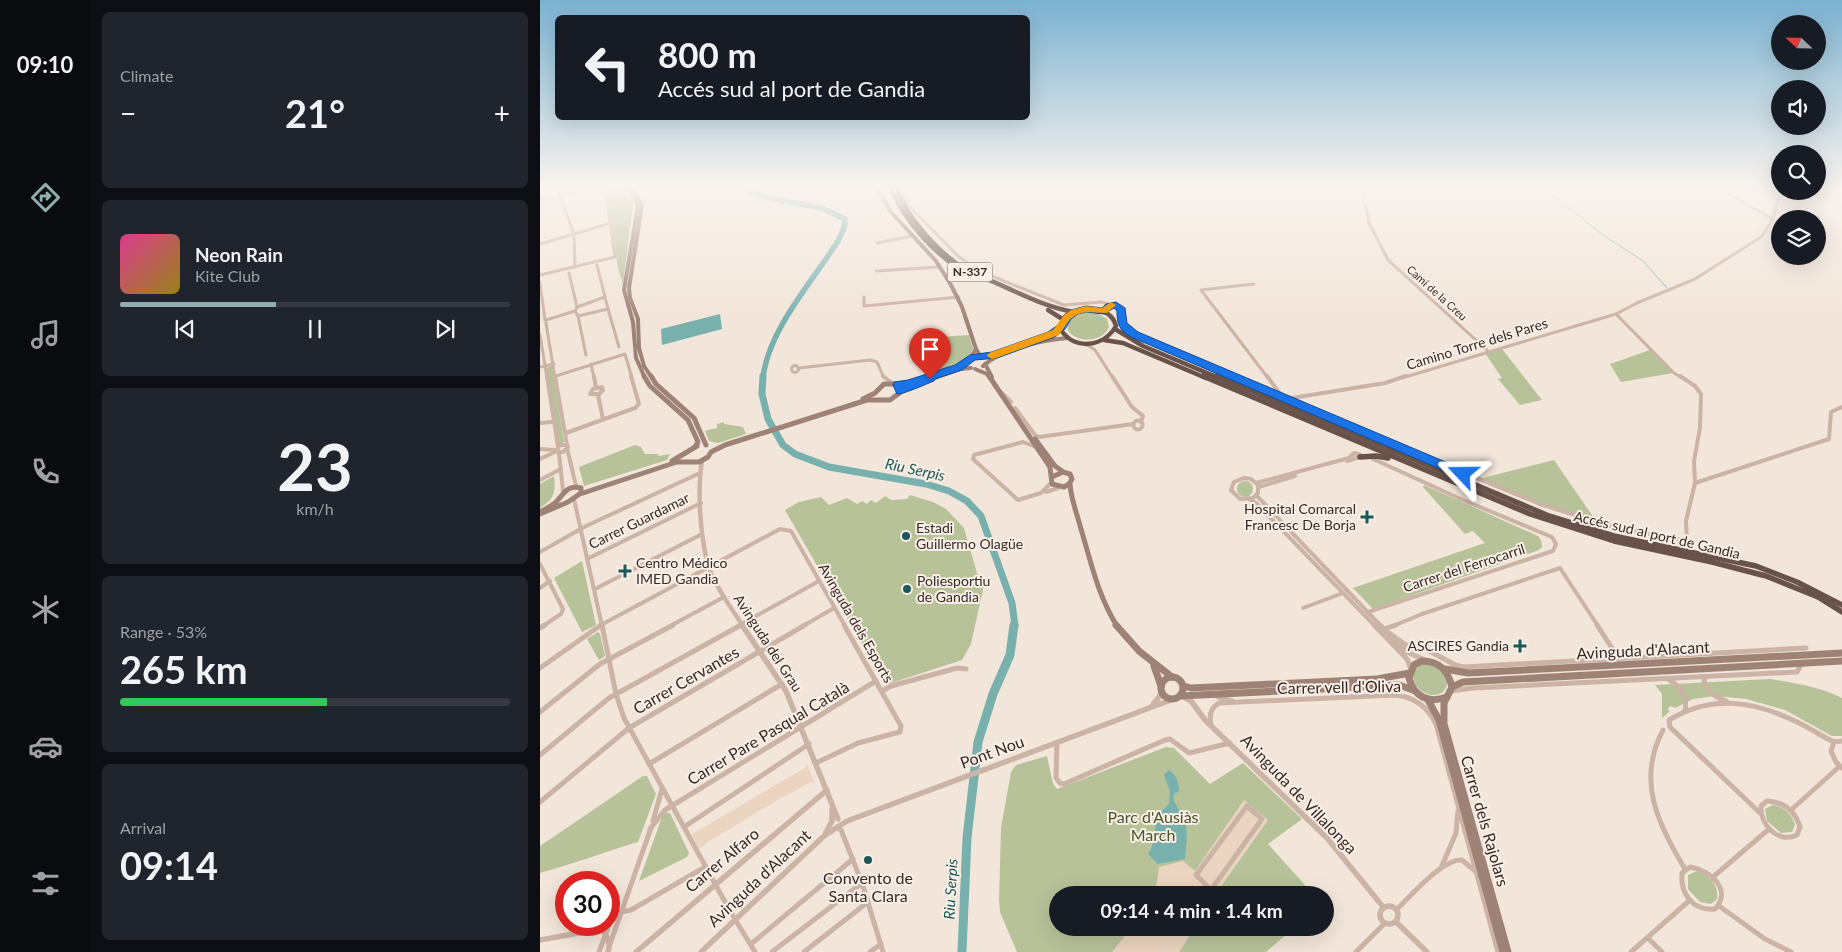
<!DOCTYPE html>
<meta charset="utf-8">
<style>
body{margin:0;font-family:Lato,sans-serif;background:#20242c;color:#f1f3f6;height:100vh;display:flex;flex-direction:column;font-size:19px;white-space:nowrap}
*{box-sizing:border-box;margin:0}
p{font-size:16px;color:#9ea1a6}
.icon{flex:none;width:28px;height:28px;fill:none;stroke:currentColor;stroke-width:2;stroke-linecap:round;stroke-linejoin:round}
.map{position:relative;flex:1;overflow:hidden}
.panel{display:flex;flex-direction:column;gap:12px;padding:12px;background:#0d0f14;width:450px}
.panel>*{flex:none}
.guide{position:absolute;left:15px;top:15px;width:475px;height:105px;border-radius:8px;box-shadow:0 5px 20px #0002;background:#171b24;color:#f1f3f6;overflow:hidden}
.needle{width:32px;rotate:292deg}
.fabs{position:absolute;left:1231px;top:15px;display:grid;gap:10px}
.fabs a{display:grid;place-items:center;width:55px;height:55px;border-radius:50%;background:#171b24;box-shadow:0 5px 20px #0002;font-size:25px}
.speed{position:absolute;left:15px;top:871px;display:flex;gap:10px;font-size:25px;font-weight:700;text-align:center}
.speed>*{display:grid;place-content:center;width:65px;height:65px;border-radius:50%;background:#171b24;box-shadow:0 5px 20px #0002;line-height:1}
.speed .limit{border:8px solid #d22;background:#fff;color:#111}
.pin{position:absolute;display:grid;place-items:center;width:42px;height:42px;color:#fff;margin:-51px -21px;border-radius:50% 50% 50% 0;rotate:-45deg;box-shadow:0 0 5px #0007}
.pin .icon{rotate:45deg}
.me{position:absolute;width:55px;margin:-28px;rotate:293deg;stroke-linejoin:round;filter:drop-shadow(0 0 4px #0008)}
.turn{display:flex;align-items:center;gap:18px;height:105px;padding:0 20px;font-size:22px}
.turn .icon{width:65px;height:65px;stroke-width:2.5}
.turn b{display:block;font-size:35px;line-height:42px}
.big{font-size:38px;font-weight:700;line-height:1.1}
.panel .widget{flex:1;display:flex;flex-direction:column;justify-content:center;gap:8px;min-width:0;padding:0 18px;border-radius:8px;background:#20242c}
.panel .dial{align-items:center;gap:0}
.dial b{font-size:65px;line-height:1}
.song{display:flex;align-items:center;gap:15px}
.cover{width:60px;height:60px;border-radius:8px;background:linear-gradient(135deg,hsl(330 70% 55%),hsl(50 70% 35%))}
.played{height:5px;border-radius:2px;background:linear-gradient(90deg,#91aeaf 40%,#363941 40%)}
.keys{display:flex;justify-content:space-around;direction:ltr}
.heat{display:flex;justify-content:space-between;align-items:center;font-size:28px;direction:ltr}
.charge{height:8px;border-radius:4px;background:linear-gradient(90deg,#34c759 53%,#363941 0)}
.trip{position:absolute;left:509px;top:886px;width:285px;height:50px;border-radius:25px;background:#171b24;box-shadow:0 5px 20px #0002;font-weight:700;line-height:50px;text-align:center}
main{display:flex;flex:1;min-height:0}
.tabs{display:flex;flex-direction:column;width:90px;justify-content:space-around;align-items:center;background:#090b0e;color:#9ea1a6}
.tabs .icon{width:35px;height:35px}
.tabs .on{color:#91aeaf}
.tabs b{font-size:22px;color:#f1f3f6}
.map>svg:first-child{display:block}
</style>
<main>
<nav class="tabs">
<b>09:10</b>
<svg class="icon on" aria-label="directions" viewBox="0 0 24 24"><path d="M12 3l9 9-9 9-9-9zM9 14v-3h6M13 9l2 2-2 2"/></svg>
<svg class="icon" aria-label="music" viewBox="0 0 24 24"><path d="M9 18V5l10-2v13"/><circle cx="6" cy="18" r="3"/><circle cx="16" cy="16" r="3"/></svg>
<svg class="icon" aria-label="phone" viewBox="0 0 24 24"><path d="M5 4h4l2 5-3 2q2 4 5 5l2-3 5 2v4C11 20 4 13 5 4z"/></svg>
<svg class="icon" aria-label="climate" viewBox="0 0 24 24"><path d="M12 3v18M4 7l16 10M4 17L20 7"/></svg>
<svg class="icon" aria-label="car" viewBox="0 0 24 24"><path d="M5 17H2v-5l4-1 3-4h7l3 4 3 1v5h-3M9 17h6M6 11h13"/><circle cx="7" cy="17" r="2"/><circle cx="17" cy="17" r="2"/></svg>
<svg class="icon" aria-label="filters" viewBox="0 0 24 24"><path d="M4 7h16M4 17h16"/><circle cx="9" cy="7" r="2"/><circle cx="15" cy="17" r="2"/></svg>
</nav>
<section class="panel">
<div class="widget"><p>Climate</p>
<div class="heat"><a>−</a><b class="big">21°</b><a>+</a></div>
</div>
<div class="widget">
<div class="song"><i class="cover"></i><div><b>Neon Rain</b><p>Kite Club</p></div></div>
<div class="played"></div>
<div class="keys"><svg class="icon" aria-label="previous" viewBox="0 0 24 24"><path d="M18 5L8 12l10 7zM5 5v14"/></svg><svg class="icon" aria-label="pause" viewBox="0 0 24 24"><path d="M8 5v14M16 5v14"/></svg><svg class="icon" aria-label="next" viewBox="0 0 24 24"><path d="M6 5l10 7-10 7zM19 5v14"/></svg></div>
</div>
<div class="widget dial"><b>23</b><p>km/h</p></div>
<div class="widget"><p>Range · 53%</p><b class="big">265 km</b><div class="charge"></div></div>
<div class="widget"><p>Arrival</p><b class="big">09:14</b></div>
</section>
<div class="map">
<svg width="1302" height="952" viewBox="0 0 1302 952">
<rect width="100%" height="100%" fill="#f2e5d9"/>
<g fill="#b7c299">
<path d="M80 188 91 199 93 204 83 284 78 269 67 189Z"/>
<path d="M543 313H557L567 319 569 327C562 342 539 344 528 331 526 321 534 316 543 313Z"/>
<path d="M429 335 433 349C425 366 405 369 388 375L375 339Z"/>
<path d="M962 349 1002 400 980 405 958 379 962 378 945 353Z"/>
<path d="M1110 350 1133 373 1081 382 1070 364Z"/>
<path d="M12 366 24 442 19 445 6 368Z"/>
<path d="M184 422V424L203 427 206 434 178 443 169 441 165 431 177 428V424Z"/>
<path d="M95 445 101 447 105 454H118V456L130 454 127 460 44 486 39 467Z"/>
<path d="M1014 460 1056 521 1025 512 939 479Z"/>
<path d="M14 476C16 492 14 499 0 508V484Z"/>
<circle cx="705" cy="489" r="8"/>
<path d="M884 485 998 536 1001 540 1002 547 999 550 833 609 813 588 945 543 933 531 925 534 883 487Z"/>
<path d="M370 495 393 502 406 509 424 528 437 573 444 585 431 644 422 660 348 684 344 682 245 510 259 502 281 497 289 505 307 498 317 504 322 501 327 504 331 500 336 503 345 496 351 500 367 499Z"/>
<path d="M42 561 56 625 42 632 14 578Z"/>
<path d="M58 632 60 634 65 656 59 660 47 639Z"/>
<path d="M885 664C900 665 915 680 902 693 880 703 860 671 885 664Z"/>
<path d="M1230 679C1255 683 1280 687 1302 698V736H1292L1245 710 1206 699 1175 696 1153 699 1135 708 1131 706 1128 708 1129 712 1122 718V694L1115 685Z"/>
<path d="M626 747 634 748 670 784 703 763 762 819 728 844 774 895H518V928H754L726 952H477L460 912 459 900 461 828 471 772 476 765 507 756 513 784 517 789Z"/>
<path d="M103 776H107L116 794 98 842C65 852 33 864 0 873V846Z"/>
<path d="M1233 805C1244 807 1252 814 1255 825L1252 832 1241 833 1227 821 1225 809Z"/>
<path d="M126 813H130L149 853 147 857 99 881 122 817Z"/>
<path d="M1157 871C1169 875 1179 885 1177 899L1171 904 1160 902 1148 889V875Z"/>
</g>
<g fill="#ebd4c0">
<path d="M267 764 275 783 271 782 239 799 166 843 163 847 158 848 152 834 265 768Z"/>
<path d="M704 800 728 820 675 895H615L619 867 643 861 655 871Z"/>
<path d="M591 928H665L652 932 639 952H572Z"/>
</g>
<g fill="#78b0ae">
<path d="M180 314 182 329 122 345 121 329Z"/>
<path d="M629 770C636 774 639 783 639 791L633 795C634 806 641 810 645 821 648 833 646 846 645 859L618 864 608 854C621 834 607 823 629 804L630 791 624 775Z"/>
</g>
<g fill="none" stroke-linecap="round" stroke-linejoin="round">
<path stroke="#78b0ae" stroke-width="1" d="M1010 188V193L1063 235 1103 261 1127 288"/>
<path stroke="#78b0ae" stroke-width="5.5" d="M201 188 229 198 282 208 305 219 304 228 298 241C273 281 228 330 223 378"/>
<path stroke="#78b0ae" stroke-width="7" d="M223 376 222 394 228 419 243 445 255 454 289 467 386 484 409 491 427 501 441 516 472 603 475 626"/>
<path stroke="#78b0ae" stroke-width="9" d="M422 952 427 838 438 742 453 694 470 655 474 625"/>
<g stroke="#cbb3a5" stroke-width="3">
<path d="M17 188 34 234 35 267"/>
<path d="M363 188 369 206 418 256 430 265 449 275 524 305 561 302 572 305"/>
<path d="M820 188 829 218 828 221 848 260 948 351"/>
<path d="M1179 188 1232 219"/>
<path d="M0 200 56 188"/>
<path d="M337 243 372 236"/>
<path d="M0 244 71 223"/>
<path d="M57 265 65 297"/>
<path d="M336 271 400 267"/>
<path d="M29 273 37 307"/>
<path d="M0 275 75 257 65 188"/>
<path d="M0 283 5 320"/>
<path d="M714 284 661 290 728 378"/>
<path d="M65 297 68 309 38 316 35 311 37 307Z"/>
<path d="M324 297V306L419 297"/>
<path d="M68 309 79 347"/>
<path d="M564 311 569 306 576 305 582 310 585 327 595 335 693 378"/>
<path d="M1076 314 1134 373 1142 378"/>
<path d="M38 316 46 355"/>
<path d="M6 320 35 311"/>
<path d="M6 323 15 378"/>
<path d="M0 335 7 378"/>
<path d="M546 344 555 350 573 378"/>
<path d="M51 364 54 378"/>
<circle cx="255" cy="369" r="3.5"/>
<path d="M0 367 14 364"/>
<path d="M259 368 330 360 337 362 344 378"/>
<path d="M16 376 85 354 92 378"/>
<path d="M862 378 1076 314 1097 303 1155 279 1221 237 1232 221 1241 191"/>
</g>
<g stroke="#cbb3a5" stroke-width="4">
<path d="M7 376 18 447"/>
<path d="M15 376 27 445"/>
<path d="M54 376 56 388"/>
<path d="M343 376 352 383"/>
<path d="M572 376 592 407 603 416 601 422"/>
<path d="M690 376 1000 504 1072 527 1147 541 1146 521 1155 483 1154 461 1160 428 1161 394 1155 386 1140 376"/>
<path d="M727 376 743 398"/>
<path d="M62 387 63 390 59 394H50L53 389Z"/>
<path d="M462 393 471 402"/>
<path d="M58 395 63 419"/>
<path d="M746 399 845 383 866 376"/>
<path d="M475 408 495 435 499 437 593 424"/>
<circle cx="598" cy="425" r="4.5"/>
<path d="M0 423 12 422"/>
<path d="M26 433 95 408 99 404 91 376"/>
<path d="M20 445H26L28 447 23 452H16Z"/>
<path d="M496 447 483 442 434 455 433 459 478 500 501 493 511 483"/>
<path d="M27 448 36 486"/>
<path d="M0 449 15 450"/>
<path d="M19 453 23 491"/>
<path d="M0 459 15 452"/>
<path d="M807 461 820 457"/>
<path d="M704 478 711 479 718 485V493L713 498 700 499 691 490 694 482Z"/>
<path d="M0 480 21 469"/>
<path d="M716 483 809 458 814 453 821 455 820 457"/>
<path d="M1155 483 1289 439 1291 412 1302 407"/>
<path d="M719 487 755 476"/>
<path d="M506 492 518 488"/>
<path d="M716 495 841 626"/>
<path d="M34 499 62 626"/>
<path d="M709 499 716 503 835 626"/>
<path d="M0 552 46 526 160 473"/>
<path d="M47 559 161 503"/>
<path d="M0 564 23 609 21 614 3 626"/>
<path d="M0 588 10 581"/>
<path d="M55 589 162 534"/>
<path d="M763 608 803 593"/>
<path d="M828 612 1013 551 1016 544 1012 537 923 500 833 459"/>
<path d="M59 626 240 529 251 531 305 626"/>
<path d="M130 626 184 597"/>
<path d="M198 626 279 581"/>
<path d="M263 626 294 608"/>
<path d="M853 626 882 614 1020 568 1058 626"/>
</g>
<g stroke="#cbb3a5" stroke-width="5">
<path d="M62 625 76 694 84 718 190 911 215 952"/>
<path d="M834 625 867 659 871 669"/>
<path d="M840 625 844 629"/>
<path d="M1057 625 1079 659"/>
<path d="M0 628 5 625"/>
<path d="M844 629 856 625"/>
<path d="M846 631 866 645 884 648 915 665 924 667 1266 648"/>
<path d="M850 636 867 652 885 660"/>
<path d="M0 668 61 625"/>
<path d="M1164 678C1164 691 1175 697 1186 701"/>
<path d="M1128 679C1141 687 1148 695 1145 711"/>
<path d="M342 691 351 686 417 668 426 669"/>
<path d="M911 691 933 688 1257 672 1262 663"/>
<path d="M678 697 692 701"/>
<path d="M0 712 60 664 133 625"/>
<path d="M671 725C669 716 670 708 679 703L855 695C874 697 888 707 896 724L958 952"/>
<path d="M1123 730C1096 781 1118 823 1145 869"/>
<path d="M1302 741 1294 742 1291 751 1296 762 1302 768"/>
<path d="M517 743 516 778 520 783 524 784 625 740 630 739 649 753 690 743"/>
<path d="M0 755 69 698 201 625"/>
<path d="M276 763 318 743 360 732 361 726 304 625"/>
<path d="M109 764 242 684"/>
<path d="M1227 801C1244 802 1255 811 1260 827L1257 835C1238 844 1220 825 1221 806Z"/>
<path d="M0 802 89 728 265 625"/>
<path d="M707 806 722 819 671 890 656 875Z"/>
<path d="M1251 810 1300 766"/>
<path d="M1220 813 1130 727 1129 720C1172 694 1214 701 1257 722 1270 728 1281 736 1294 742"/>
<path d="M113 821 122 789"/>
<path d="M144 827 269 744"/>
<path d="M297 827 301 830 322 883 343 952"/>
<path d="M110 829 125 810 336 681"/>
<path d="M1150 867C1170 870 1193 890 1175 909 1153 911 1140 894 1142 873Z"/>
<path d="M901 868 916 833 918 811"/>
<path d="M1173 877 1229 829"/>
<path d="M667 895 671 890"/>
<path d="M1179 906 1225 939 1251 952"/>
<path d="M856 910C870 897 903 858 922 860L935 871"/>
<path d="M69 922 81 912 91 910 165 867"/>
<path d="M1108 938 1122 952"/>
<path d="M70 944 111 828"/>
<path d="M211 944 313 859"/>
<path d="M59 952 71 920"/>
<path d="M232 952 322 883"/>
<path d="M264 952 328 902"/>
<path d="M330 952 341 944"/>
<path d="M816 952 845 923"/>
<path d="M1091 952 1150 900"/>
</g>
<path stroke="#cbb3a5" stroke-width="4.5" d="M162 461C157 491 160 544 171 573 179 592 192 609 203 626"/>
<g stroke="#cbb3a5" stroke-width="5.5">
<path d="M202 625 246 691 298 819"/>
<path d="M644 697 651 701 665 720 787 838 844 908"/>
<path d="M612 706 622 693"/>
<path d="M286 832 292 821V809"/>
<circle cx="849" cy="915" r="9"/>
<path d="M856 922 887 952"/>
<path d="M0 940 61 929C68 936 71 943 68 952"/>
<path d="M96 952 287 790"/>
<path d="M161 952 284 836 307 821 636 698"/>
</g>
<g stroke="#9e8276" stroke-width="4">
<path d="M86 188 95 198 98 206 84 290 93 322 96 358 105 378"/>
<path d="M92 188 102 205 89 288 90 298 98 319 99 348 104 366 112 378"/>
<path d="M337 188 351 212 396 261 411 285 422 307 436 349 441 357"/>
<path d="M498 340 516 332 521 327"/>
<path d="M445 364 452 377"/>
<path d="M443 366C465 347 499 341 527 338"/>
<path d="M417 368 427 363 436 349"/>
<path d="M435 369 447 374 450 378"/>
<path d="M394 378 420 369 431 368"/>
</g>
<g stroke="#9e8276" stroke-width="5">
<path d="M104 376 110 386 148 420 158 442 155 447"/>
<path d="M111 376 116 384 154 418 166 445"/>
<path d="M449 376 510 467 512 484 524 487 529 484 532 479 530 474 523 472 512 477"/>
<path d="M323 399 335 393 344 384H369"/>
<path d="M495 439 515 466 522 471"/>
<path d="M132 461 157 446"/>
<path d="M530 484C531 500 537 513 541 529 551 562 558 596 577 626"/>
<path d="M40 494 137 462H159L168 457 171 452 185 445 327 400H350L369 386 398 376"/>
<path d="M0 512C5 509 10 507 15 503 24 495 26 484 41 488V493L28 502 0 514"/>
</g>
<g stroke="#9e8276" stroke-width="7">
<path d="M576 625 599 651 632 677"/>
<path d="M882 661C900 661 908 671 912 687L907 697C889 704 874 697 869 678L874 665Z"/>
<path d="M614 666 621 686"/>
<path d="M905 669 928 673 1302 653"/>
<circle cx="632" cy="688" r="11"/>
<path d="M644 686 651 688 837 679 870 673"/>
<path d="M912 687 923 682 1302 661"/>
<path d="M640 696 859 685 873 690"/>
<path d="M907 697 904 703V724L968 952"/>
<path d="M888 700 899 720 963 952"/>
</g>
<g stroke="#68524a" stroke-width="4.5">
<path d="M351 188C365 223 396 255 428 275"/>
<path d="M357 188C367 218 396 250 423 268 432 274 444 278 454 282 481 294 506 307 534 312"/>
<path d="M552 309C564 310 573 314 576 326 564 347 535 351 521 330 524 314 537 310 552 309Z"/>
<path d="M508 310 524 320"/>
<path d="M575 329 603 346 679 378"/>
<path d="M564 340 583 343 666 378"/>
</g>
<g stroke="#68524a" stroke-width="5.5">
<path d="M663 376 990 514 1074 541 1172 562 1226 576 1278 597 1302 612"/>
<path d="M676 376 1009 516 1074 536 1216 566 1257 582 1302 605"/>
<path d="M820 457 836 456 848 458"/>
</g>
</g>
<linearGradient id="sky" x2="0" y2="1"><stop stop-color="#7bb2d1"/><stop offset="0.58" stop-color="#f9f3ee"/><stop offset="1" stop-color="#f9f3ee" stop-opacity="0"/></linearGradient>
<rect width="1302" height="322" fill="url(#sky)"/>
<path fill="#1a73e8" stroke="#114b97" d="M576 302 585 308 587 323 598 332 927 471 929 474 927 477H919L591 337C579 330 577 324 577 311L574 308 564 314 546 312 538 314 531 319 525 329 515 337 457 358 435 360 422 370 395 379 394 381C386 384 362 395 357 394L353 385 354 382 368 380 415 365 430 355 452 352 508 332 518 325 524 315 531 310 546 306 562 308 566 304Z"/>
<path fill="#f59e0b" d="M571 302 576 305 567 313 546 312 538 314 530 319 519 335 456 358 452 359 447 356 449 353 513 330 524 315 531 310 546 306 562 308Z"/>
<g fill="#1b5958" stroke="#faefe6" stroke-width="2">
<path d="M824.5 509.5h5v5h5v5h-5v5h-5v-5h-5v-5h5z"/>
<circle cx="366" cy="536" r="5"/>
<path d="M82.5 563.5h5v5h5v5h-5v5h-5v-5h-5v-5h5z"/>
<circle cx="367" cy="589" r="5"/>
<path d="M977.5 638.5h5v5h5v5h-5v5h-5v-5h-5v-5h5z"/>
<circle cx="328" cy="860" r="5"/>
</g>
<g text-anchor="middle" stroke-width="4" stroke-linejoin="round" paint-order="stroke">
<g font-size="11" fill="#362a27" stroke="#faefe6">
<text transform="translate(897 293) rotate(42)" y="4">Camí de la Creu</text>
</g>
<rect fill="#faefe6" stroke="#716560" stroke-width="1" x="407.5" y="262.5" width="45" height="19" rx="4"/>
<g font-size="12" font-weight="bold" fill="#362a27">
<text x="430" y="276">N-337</text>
</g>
<g font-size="14" fill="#362a27" stroke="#faefe6">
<text transform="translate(937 344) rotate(-17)" y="5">Camino Torre dels Pares</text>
<text transform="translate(99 521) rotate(-26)" y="5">Carrer Guardamar</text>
<text transform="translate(1117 535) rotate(13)" y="5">Accés sud al port de Gandia</text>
<text transform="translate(924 568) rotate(-18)" y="5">Carrer del Ferrocarril</text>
<text transform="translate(316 623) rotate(60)" y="5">Avinguda dels Esports</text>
<text transform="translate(228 643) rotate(57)" y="5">Avinguda del Grau</text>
</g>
<g font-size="14" fill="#362a27" stroke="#faefe6" text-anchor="start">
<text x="816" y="514" text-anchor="end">Hospital Comarcal<tspan x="816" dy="16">Francesc De Borja</tspan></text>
<text x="376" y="533">Estadi<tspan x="376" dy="16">Guillermo Olagüe</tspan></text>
<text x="96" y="568">Centro Médico<tspan x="96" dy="16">IMED Gandia</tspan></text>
<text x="377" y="586">Poliesportiu<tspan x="377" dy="16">de Gandia</tspan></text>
<text x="969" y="651" text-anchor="end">ASCIRES Gandia</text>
</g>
<g font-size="15" font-style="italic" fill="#1b5958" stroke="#faefe6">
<text transform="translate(375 470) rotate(12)" y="5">Riu Serpis</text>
<text transform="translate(411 889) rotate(-87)" y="5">Riu Serpis</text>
</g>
<g font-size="16" fill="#362a27" stroke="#faefe6">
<text transform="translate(1103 650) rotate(-3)" y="6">Avinguda d'Alacant</text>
<text transform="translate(146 680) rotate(-30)" y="6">Carrer Cervantes</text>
<text transform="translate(799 687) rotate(-1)" y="6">Carrer vell d'Oliva</text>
<text transform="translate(228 733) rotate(-31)" y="6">Carrer Pare Pasqual Català</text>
<text transform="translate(452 752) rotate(-20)" y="6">Pont Nou</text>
<text transform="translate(759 794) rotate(46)" y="6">Avinguda de Villalonga</text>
<text transform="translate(945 821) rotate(74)" y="6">Carrer dels Rajolars</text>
<text transform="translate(182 860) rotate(-40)" y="6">Carrer Alfaro</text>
<text transform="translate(219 878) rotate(-43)" y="6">Avinguda d'Alacant</text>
</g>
<g font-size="16" fill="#49552a" stroke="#faefe6">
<text x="613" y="823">Parc d'Ausiàs<tspan x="613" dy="18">March</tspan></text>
</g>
<g font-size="16" fill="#362a27" stroke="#faefe6">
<text x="328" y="884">Convento de<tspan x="328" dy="18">Santa Clara</tspan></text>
</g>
</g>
</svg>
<div class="fabs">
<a><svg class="needle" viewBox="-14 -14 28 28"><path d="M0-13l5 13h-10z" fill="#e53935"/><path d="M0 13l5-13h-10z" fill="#9ea1a6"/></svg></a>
<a><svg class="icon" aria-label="sound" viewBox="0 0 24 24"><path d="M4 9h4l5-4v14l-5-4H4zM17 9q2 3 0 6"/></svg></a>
<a><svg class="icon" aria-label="search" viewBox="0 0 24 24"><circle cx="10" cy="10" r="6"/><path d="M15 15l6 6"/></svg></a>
<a><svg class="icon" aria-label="layers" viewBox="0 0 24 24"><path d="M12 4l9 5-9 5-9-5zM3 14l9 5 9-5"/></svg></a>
</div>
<div class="speed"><div class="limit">30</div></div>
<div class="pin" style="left:390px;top:379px;background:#d93025"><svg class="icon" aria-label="arrive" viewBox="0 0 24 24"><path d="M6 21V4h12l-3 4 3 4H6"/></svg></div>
<svg class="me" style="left:923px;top:474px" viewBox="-20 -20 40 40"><path d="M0-17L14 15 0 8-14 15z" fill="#1a73e8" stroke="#fff" stroke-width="4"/></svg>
<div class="trip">09:14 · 4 min · 1.4 km</div>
<div class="guide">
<div class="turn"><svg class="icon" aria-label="left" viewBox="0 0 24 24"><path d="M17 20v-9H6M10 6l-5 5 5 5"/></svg><div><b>800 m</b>Accés sud al port de Gandia</div></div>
</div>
</div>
</main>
